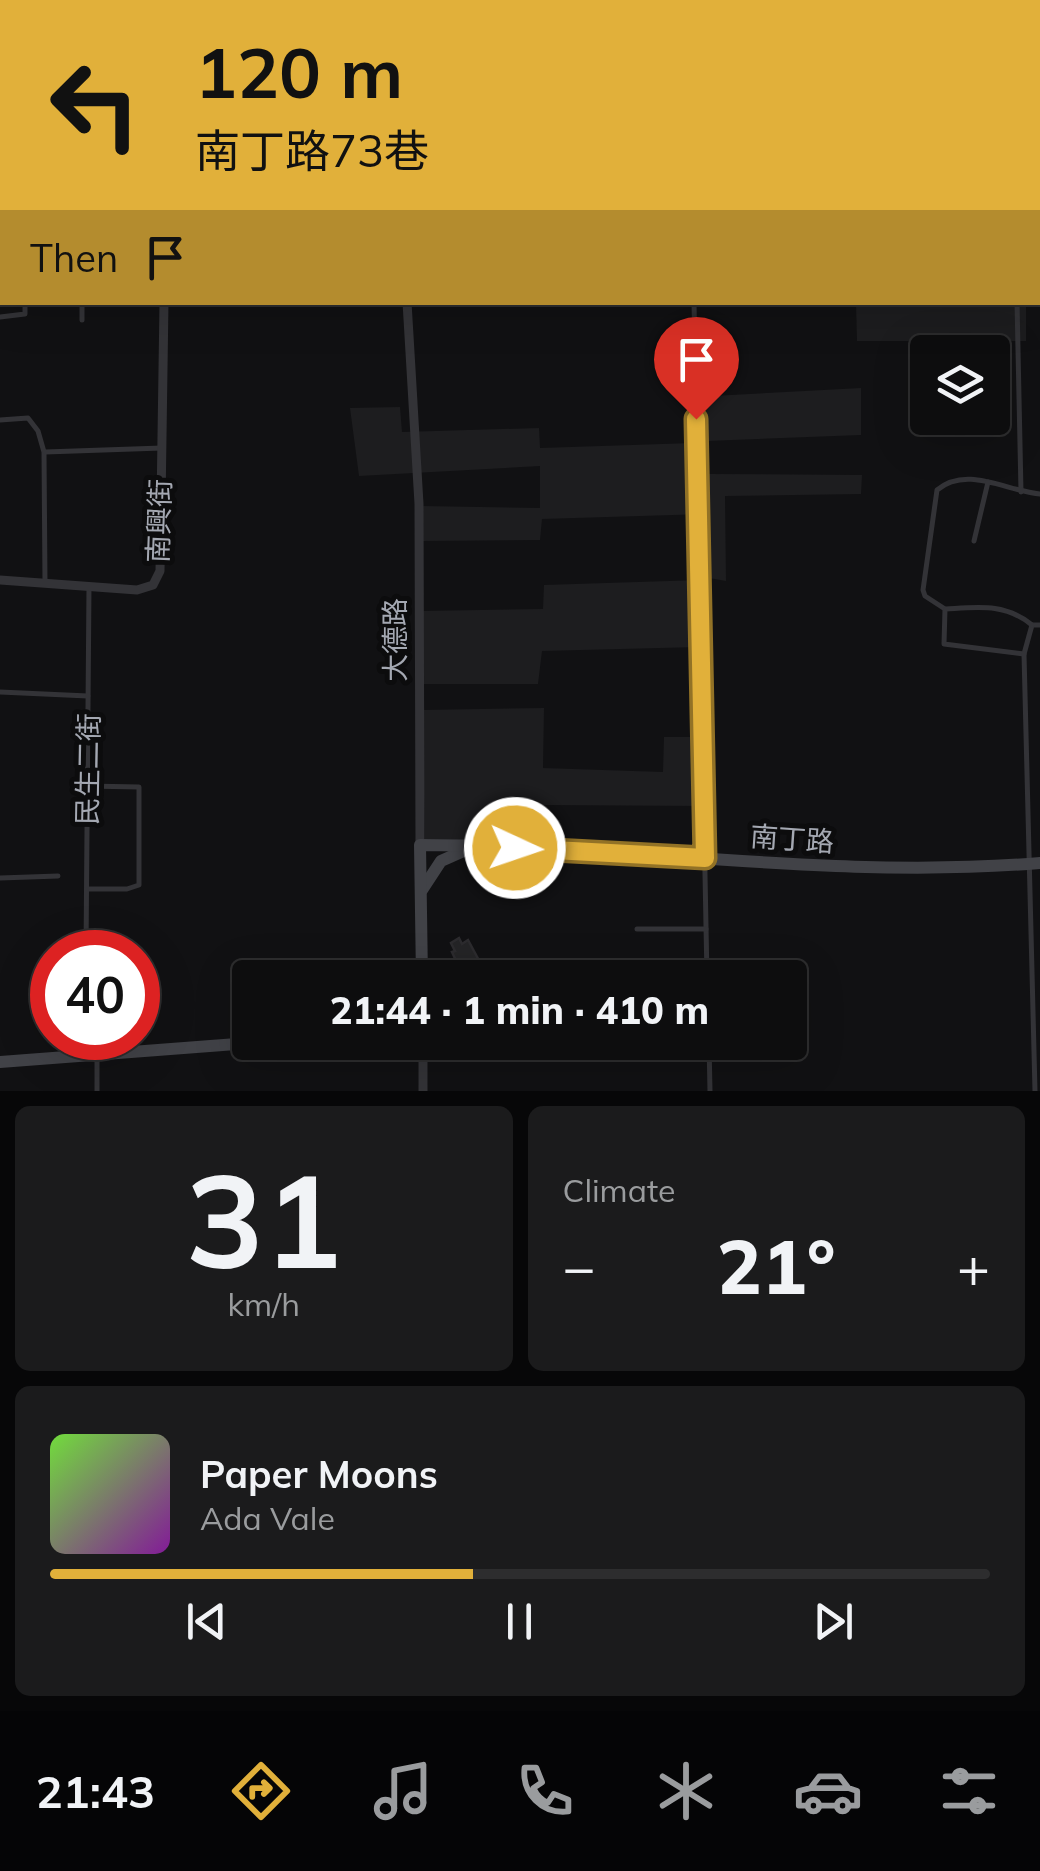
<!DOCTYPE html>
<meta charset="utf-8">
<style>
body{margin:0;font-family:Mulish,"Noto Sans TC",sans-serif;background:#1b1b1c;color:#f1f3f6;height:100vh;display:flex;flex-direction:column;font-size:38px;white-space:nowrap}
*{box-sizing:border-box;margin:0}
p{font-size:32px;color:#9a9c9e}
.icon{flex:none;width:55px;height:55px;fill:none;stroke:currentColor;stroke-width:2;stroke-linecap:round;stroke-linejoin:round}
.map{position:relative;height:1091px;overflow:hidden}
.side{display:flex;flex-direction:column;gap:15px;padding:15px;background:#070708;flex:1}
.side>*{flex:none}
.top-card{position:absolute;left:0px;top:0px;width:1040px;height:305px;box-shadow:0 10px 40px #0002,0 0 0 2px #2d2d2e;background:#e1b03a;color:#111;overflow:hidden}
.tools{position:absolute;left:910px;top:335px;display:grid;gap:20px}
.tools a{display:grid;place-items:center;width:100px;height:100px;border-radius:10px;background:#0d0d0e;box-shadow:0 10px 40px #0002,0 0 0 2px #2d2d2e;font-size:50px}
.speed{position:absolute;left:30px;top:930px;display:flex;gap:20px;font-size:50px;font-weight:700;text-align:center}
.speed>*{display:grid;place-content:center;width:130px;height:130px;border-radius:50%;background:#0d0d0e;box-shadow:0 10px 40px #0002,0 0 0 2px #2d2d2e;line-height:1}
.speed .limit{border:15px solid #d22;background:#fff;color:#111}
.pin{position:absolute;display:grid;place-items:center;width:85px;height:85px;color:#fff;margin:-102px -42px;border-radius:50% 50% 50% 0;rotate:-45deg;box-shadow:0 0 10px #0007}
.pin .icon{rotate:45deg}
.me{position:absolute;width:110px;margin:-55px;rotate:93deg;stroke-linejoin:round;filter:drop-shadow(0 0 8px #0008)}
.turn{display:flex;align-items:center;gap:35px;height:210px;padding:0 30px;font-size:45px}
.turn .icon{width:130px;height:130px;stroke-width:2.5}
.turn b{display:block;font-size:70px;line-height:85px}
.then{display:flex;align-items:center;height:95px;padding:0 30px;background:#0003;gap:20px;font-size:38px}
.big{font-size:75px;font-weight:800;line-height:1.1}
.side .card{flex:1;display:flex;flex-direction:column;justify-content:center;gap:15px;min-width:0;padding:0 35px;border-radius:15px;background:#1b1b1c}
.side .dial{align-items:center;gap:0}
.dial b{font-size:130px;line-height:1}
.song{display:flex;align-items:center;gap:30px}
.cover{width:120px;height:120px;border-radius:15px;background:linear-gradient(135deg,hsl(100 70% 55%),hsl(290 70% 35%))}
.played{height:10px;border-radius:5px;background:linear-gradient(90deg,#e1b03a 45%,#2d2d2e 45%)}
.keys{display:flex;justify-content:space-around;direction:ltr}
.heat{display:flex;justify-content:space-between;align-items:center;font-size:55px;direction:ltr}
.side .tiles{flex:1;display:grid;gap:15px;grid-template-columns:1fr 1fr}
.card:last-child{grid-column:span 2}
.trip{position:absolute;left:232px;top:960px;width:575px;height:100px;border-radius:10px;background:#0d0d0e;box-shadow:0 10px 40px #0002,0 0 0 2px #2d2d2e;font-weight:800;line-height:100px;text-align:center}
.menu{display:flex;height:160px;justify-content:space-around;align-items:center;background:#050506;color:#9a9c9e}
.menu .icon{width:70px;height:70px}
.menu .selected{color:#e1b03a}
.menu b{font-size:45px;color:#f1f3f6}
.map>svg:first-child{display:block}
</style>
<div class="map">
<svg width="1040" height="1091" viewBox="0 0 1040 1091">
<rect width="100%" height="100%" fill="#111113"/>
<g fill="#1d1d1f">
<path d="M856 303H1026V341H857Z"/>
<path d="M861 388V435L707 441V474L862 475 861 494 725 496 726 581 709 578 706 514 542 519 540 540 421 541V506L540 508V466L359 476 350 408 400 407 402 432 539 428 540 448 693 443V397Z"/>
<path d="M700 580 699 647 542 651 538 684H419L421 611 543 609 544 585Z"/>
<path d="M544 708 543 768 663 772 664 737H704L705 806 544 805 545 843 425 839 422 710Z"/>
</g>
<g fill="#242426" stroke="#2c2b2e" stroke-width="2.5">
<path d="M459 938 462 944 468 940 483 968 475 972 478 978H464L452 952 455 951 451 943Z"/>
<rect x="472" y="1042" width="59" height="10"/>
</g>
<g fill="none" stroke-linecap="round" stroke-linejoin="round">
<g stroke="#333337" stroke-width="5">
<path d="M688 0V2"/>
<path d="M1015 2V0"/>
<path d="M0 114H2"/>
<path d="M82 302V320"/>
<path d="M694 302 707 978"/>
<path d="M1017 302 1021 492"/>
<path d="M0 317 25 314V302"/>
<path d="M0 420 28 418 38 431 44 452 45 583"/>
<path d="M45 452 162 448"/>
<path d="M1040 494C1006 491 967 465 937 490L923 590 925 596 945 609 944 644 1024 654 1032 625H1040"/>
<path d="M974 541 988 482"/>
<path d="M946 609C979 607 1005 603 1032 625"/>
<path d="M1024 654 1035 1091"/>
<path d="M0 692 88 696"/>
<path d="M87 786 139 787V885L127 889H88"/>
<path d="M0 878 58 876"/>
<path d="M637 929H706"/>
<path d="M86 952 89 586"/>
<path d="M709 1042 710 1091"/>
<path d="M85 1054V1038"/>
<path d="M97 1091V1054"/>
</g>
<g stroke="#333337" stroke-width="9">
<path d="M382 0V2"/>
<path d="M168 2V0"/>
<path d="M407 302 419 504 420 845"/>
<path d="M0 580 137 590 153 585 160 571 164 302"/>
<path d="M423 1042V1091"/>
</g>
<g stroke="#414247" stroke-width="12">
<path d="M422 890 441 861 468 849"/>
<path d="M422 978 420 845C627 845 833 880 1040 863"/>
<path d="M0 1062 264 1042"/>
</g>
</g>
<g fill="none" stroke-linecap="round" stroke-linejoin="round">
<g stroke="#927226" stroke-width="25">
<path id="route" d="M515 848 705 858 696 419"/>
</g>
<use href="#route" stroke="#e1b03a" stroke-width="18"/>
</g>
<g text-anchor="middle" stroke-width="10" stroke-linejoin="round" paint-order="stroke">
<g font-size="28" fill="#a4a8b2" stroke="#0c0c0d">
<text transform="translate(159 521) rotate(-88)" y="10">南興街</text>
<text transform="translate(395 640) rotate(-90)" y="10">大德路</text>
<text transform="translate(88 769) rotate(-89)" y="10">民生二街</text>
<text transform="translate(792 839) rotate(4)" y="10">南丁路</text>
</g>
</g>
</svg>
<div class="tools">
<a><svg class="icon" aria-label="layers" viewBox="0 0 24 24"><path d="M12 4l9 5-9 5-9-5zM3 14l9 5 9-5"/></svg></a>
</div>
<div class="speed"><div class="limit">40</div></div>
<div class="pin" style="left:696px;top:419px;background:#d93025"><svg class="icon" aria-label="arrive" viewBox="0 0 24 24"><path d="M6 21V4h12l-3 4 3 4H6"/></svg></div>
<svg class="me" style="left:515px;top:848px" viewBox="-20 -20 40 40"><circle r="17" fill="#e1b03a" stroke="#fff" stroke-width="3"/><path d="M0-11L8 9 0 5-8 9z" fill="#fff"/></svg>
<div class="trip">21:44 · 1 min · 410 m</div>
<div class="top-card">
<div class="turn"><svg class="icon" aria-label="left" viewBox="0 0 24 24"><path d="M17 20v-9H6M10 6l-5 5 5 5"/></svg><div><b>120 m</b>南丁路73巷</div></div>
<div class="then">Then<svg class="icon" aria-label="arrive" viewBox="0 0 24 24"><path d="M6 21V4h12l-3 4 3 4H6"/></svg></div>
</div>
</div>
<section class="side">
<div class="tiles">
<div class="card dial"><b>31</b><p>km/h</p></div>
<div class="card"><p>Climate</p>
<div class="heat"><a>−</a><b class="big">21°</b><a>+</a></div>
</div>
<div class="card">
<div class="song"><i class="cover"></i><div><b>Paper Moons</b><p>Ada Vale</p></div></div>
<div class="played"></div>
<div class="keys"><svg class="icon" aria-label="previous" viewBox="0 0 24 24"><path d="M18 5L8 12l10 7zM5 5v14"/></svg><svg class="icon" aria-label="pause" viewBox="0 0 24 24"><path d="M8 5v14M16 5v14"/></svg><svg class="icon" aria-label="next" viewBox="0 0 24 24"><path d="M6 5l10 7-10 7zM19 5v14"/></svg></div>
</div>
</div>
</section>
<nav class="menu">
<b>21:43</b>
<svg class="icon selected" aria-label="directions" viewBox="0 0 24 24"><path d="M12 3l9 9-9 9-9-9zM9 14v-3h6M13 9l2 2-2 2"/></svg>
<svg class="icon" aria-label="music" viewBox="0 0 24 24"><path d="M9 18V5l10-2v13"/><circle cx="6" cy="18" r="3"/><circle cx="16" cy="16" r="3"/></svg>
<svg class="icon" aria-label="phone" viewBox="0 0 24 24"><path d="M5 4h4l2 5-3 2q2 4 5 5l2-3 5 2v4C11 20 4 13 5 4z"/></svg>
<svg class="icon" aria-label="climate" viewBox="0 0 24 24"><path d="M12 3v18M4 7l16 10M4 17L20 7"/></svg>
<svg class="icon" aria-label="car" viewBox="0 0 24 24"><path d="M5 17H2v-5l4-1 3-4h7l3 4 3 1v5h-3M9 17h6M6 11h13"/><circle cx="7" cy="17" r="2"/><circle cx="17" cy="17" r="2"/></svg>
<svg class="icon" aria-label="filters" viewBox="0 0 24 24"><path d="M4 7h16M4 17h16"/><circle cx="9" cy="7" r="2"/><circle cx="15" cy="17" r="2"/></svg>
</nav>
